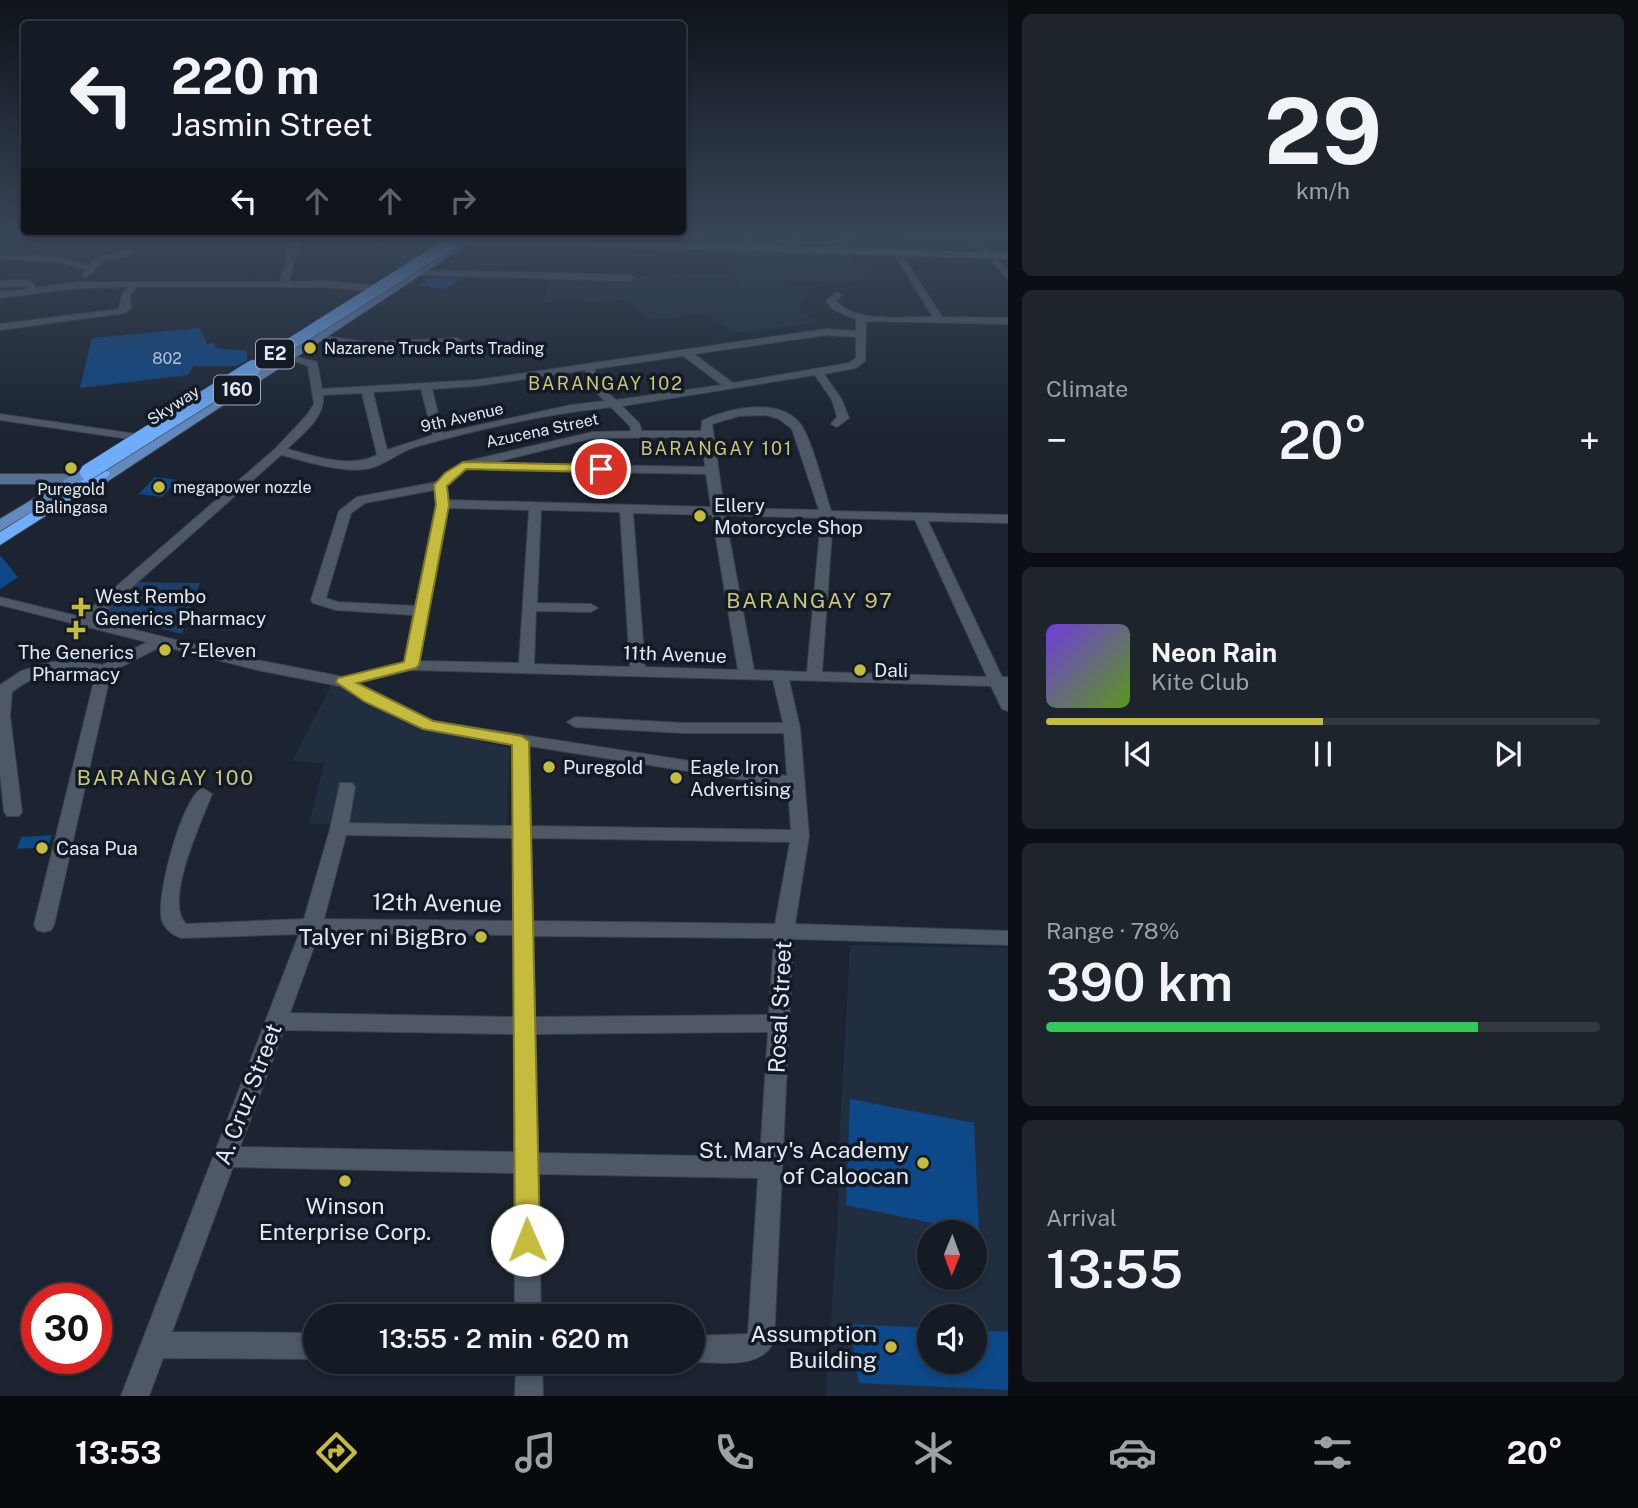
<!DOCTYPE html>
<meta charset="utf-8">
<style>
body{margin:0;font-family:"Public Sans",sans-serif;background:#1d242c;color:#f1f3f6;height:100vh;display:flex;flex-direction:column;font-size:26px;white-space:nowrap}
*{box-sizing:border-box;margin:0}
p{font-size:23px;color:#9da1a6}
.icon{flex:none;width:38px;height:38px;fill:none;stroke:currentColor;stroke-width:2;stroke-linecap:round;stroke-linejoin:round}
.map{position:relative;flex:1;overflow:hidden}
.details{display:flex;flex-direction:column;gap:14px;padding:14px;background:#0b0f14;width:630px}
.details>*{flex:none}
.banner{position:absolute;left:21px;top:21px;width:665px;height:214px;border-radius:7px;box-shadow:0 4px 10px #0003,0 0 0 2px #333941;background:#141b24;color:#f1f3f6;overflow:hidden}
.needle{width:46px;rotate:181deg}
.buttons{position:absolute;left:917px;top:1220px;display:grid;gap:14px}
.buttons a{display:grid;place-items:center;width:70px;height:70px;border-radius:50%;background:#141b24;box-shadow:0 4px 10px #0003,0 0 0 2px #333941;font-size:35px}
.speed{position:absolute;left:21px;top:1283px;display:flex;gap:14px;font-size:35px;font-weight:700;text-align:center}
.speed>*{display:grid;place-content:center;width:91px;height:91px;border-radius:50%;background:#141b24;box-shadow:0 4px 10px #0003,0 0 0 2px #333941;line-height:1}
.speed .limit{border:10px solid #d22;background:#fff;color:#111}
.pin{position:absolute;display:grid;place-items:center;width:60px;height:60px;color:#fff;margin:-30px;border:4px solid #fff;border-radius:50%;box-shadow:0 2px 7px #0007}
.me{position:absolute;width:77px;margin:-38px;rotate:359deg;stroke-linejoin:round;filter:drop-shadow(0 0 5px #0008)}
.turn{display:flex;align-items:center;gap:24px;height:147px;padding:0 35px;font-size:32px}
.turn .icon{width:91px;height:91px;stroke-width:2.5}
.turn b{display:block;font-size:49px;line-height:60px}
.lanes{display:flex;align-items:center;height:66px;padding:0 35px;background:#0003;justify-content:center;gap:35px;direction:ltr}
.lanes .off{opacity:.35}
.big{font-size:52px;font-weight:600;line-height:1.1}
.details .widget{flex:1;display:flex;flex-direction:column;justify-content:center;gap:10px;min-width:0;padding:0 24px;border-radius:10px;background:#1d242c}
.details .dial{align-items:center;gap:0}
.dial b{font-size:91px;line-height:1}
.song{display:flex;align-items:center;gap:21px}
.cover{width:84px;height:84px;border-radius:10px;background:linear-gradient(135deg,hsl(260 70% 55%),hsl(90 70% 35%))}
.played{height:7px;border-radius:4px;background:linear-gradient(90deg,#c5bc3d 50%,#333941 50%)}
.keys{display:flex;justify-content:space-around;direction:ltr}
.heat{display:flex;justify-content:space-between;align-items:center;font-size:38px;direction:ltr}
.charge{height:10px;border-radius:5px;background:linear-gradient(90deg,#34c759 78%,#333941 0)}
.trip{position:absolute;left:303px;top:1304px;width:402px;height:70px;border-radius:35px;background:#141b24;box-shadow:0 4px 10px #0003,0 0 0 2px #333941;font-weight:600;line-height:70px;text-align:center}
.tabs{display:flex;height:112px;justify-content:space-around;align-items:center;background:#080b0e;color:#9da1a6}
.tabs .icon{width:49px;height:49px}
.tabs .on{color:#c5bc3d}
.tabs b{font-size:32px;color:#f1f3f6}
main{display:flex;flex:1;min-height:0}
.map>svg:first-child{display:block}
</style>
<main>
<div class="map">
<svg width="1008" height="1396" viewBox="0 0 1008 1396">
<rect width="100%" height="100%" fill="#1b2430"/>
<g fill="#212e3f" fill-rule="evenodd">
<path d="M352 236H388L375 250H426L402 266 337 258 350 251 342 250Z"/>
<path d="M712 249 852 256 854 266 871 267V279L837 283 786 280 807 296 799 304 800 310 820 323 733 333 705 314 649 320 625 300 544 302 550 278 635 279V276L728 274 743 291Z"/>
<path d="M332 684 421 728 510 748 507 825 309 824 324 763 292 761Z"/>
<path d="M850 945 1008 948V1396H826L838 1212 839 1143ZM929 1232H975V1278H929ZM929 1316H975V1362H929Z"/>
</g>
<path fill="#1d3f6a" d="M135 582 200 583 182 634 99 613Z"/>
<g fill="#0d4889">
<path d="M431 278 461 279 445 289 419 285Z"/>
<path d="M200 328 207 344 215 343V348L247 351V360L236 366H193L188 375 80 388 92 338Z"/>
<path d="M155 477 178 480 162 497 139 494Z"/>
<path d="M0 555 18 577 0 589Z"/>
<path d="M52 835 48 847 17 849 21 837Z"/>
<path d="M850 1099 974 1123 979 1233 846 1205Z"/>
<path d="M849 1324 929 1328V1362H975V1330L1008 1332V1390L859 1383Z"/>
</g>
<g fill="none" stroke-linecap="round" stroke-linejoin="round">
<g stroke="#3b424b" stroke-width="2">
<g id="street">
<path d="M217 236H225V239L218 241Z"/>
<path d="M293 236H301L289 282 326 281 389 287 393 290 389 293 326 287H137L130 295 131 308 125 313 0 330V324L119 309 122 294 128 287 78 288 0 298V292L28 289 27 286 0 287V281L30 280 36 288 78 282H280Z"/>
<path d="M670 236H701L702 237 698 239Z"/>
<path d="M747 236H755L745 250 741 248Z"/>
<path d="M793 236H801L797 251 793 253 789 251Z"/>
<path d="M848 236H858L849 241 845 255H839L841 240Z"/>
<path d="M899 236H1008V240H982L1008 271V279L973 240 903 238Z"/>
<path d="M128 250 132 252 131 254 102 262 86 278 82 275 86 270 59 262 0 259V255L59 257 89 266 96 258Z"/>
<path d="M898 252 902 254 942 317 1008 318V324L866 321 865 361 856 368 824 374 842 400 849 418 837 427 831 424 837 417 832 400 815 375 622 406 639 423 642 431H701L702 421C728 407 785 396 803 428 815 450 823 486 831 511L1008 515V523L928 521 1002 677H1008V711L1002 709 991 686 789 680 800 728 809 836 795 924 1008 931V945L793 939 774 1341C762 1370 719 1362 693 1362H691H693V1336L748 1334 758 1178 538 1174 541 1316H515L514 1173 233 1167 172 1332 315 1333V1359L163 1358 149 1396H121L299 934 182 938C173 936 165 929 162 921 155 898 183 794 203 788L212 794C202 820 163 902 186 924L304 919 330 829 340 783H352L355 787 349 823 513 826V743L423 728 365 701 339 686 257 670 162 646 111 672 54 925 51 930 44 932 37 930 34 925 96 673C65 667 37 672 12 692L10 716 22 812 19 816H7L4 812 0 773V685L21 671 51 662 78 661 102 665 147 642 0 605V597L81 617 275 449 307 415 314 404 308 366 285 358V354L317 362 322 389 477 380 826 329 856 331V319L834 310 826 301 837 292 841 295 836 301C856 324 905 316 933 317L894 254ZM826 335 856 337V358L849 363 733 383 694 354ZM683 356 722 385 616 400 605 390 594 369ZM585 370 595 391 605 401 571 405 443 433 432 389 477 386ZM421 389 433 435 387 450 373 392ZM362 393 377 455C350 469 315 456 287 449 301 435 326 417 323 395ZM611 407 630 426 631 431 593 432 463 462 437 482 357 497 339 511 311 600 313 603 336 610 413 615 404 662 344 677 257 660 95 620 281 455C305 461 342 473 366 469 383 467 398 452 415 447 479 429 545 414 611 407ZM766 415 779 419 792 429 819 510 724 508 712 424 739 416ZM702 437 705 467 492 463 593 438ZM482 465 487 470 706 474 711 507 448 500 445 492 441 491 435 495 436 504 415 606 338 602 326 598 351 513 365 503 445 488 467 469ZM448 508 529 510 519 663 419 661ZM541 510 620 512 630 667 534 664 536 611 591 612 598 608 591 604 537 603ZM633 513 712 515 738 670 645 667ZM725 515 821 518 807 672 754 670ZM833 518 915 520 987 677 822 672ZM411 670 773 680 783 723H683L575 717 567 722 575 727 683 733H784L787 776 433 721 357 683ZM529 746 788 787 791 830 531 826ZM346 835 513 838V921L324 919ZM531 838 790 842 775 924 533 921ZM319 933 513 935 514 1017 290 1013ZM533 936 774 938 769 1015 535 1017ZM284 1030 514 1034V1152L240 1147ZM768 1032 760 1157 538 1153 535 1034Z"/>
<path d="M418 270 630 275 634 278 630 281 415 275V271Z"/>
<path d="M317 335 368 342 457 338 462 341 457 344 368 348 314 340V336Z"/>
<path d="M0 414 150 436 156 439 150 442 0 420Z"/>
<path d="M516 1362H542L543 1396H515Z"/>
</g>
</g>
<g stroke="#3b424b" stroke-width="2">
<g id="secondary">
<path d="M445 240 694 243 1008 253V259L694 249 441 245V241Z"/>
<path d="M0 474H75L83 479 75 484H0Z"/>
</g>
</g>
<g stroke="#3b424b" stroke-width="2">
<g id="primary">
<path d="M468 236H480L93 491 87 493 79 488Z"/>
<path d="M101 458 107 460 109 463 107 466 0 531V519Z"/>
</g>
</g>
<g stroke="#3b424b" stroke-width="2">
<path id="highway" d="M102 468 110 473 108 476 0 545V532Z"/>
</g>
<use href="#street" fill="#4e5866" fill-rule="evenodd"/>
<use href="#secondary" fill="#587192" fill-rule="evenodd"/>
<use href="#primary" fill="#628abe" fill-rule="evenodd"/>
<use href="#highway" fill="#6facf9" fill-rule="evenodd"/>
<g stroke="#3b424b" stroke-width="13" stroke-linecap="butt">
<path id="highway-bridge-far1" d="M251 369 462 236"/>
</g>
<g stroke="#3b424b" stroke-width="17" stroke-linecap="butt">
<path id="highway-bridge" d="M88 472 253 368"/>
</g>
<use href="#highway-bridge-far1" stroke="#6facf9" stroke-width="12"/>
<use href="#highway-bridge" stroke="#6facf9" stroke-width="16"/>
</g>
<linearGradient id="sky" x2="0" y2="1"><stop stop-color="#0f141a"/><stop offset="0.55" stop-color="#394559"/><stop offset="1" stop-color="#394559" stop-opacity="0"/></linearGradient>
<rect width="1008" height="431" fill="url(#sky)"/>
<path fill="#c5bc3d" stroke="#807a28" stroke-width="2" d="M463 462 601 465 607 469 601 472 466 469 447 486 449 505 419 665 416 668 357 683 433 721 521 736 529 741 540 1240 536 1248 527 1251 518 1248 515 1240 512 745 423 729 365 702 336 682 338 678 404 662 436 505 434 485 445 473Z"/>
<g fill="#c5bc3d" stroke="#121a26" stroke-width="2.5">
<circle cx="310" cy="348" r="7"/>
<circle cx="71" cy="468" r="7"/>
<circle cx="159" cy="487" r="7"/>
<circle cx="700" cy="516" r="7"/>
<path d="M77.5 596.5h7v7h7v7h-7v7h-7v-7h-7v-7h7z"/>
<path d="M72.5 619.5h7v7h7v7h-7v7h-7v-7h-7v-7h7z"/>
<circle cx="165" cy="650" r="7"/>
<circle cx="860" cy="670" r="7"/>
<circle cx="549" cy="767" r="7"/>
<circle cx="676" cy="778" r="7"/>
<circle cx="42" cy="848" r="7"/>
<circle cx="481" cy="937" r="7"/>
<circle cx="923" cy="1163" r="7"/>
<circle cx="345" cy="1181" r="7"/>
<circle cx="891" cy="1347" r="7"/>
</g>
<g text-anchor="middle" stroke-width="7" stroke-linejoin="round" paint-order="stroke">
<g font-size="16" fill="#e3e9f1" stroke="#121a26" text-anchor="start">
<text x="324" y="354">Nazarene Truck Parts Trading</text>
<text x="173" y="493">megapower nozzle</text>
<text x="71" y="495" text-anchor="middle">Puregold<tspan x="71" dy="18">Balingasa</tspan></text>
</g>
<g font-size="16" fill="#aec1d7">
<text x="167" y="364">802</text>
</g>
<g font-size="16" fill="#e3e9f1" stroke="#121a26">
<text transform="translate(173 405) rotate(-33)" y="6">Skyway</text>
<text transform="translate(462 417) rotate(-13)" y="6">9th Avenue</text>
<text transform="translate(542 430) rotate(-12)" y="6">Azucena Street</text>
</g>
<g fill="#121a26" stroke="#a4abb4" stroke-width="2">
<rect x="256" y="339.5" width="38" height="29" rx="5"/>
<rect x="214" y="375.5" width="46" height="29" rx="5"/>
</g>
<g font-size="18" font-weight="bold" fill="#e3e9f1">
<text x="275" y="360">E2</text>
<text x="237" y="396">160</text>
</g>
<g font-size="18" letter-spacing="2" fill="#cbc678" stroke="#121a26">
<text x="606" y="390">BARANGAY 102</text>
<text x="717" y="455">BARANGAY 101</text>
</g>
<g font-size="19" fill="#e3e9f1" stroke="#121a26" text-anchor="start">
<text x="714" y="512">Ellery<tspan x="714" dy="22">Motorcycle Shop</tspan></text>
<text x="95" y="603">West Rembo<tspan x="95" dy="22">Generics Pharmacy</tspan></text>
<text x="179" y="657">7-Eleven</text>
<text x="76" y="659" text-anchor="middle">The Generics<tspan x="76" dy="22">Pharmacy</tspan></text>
<text x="874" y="677">Dali</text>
<text x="563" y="774">Puregold</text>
<text x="690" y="774">Eagle Iron<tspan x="690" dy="22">Advertising</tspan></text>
<text x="56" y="855">Casa Pua</text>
</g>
<g font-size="19" fill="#e3e9f1" stroke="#121a26">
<text transform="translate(675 654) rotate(2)" y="7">11th Avenue</text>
</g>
<g font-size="21" letter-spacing="2" fill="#cbc678" stroke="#121a26">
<text x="810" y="608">BARANGAY 97</text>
<text x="166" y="785">BARANGAY 100</text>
</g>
<g font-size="23" fill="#e3e9f1" stroke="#121a26">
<text transform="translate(437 903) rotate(1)" y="8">12th Avenue</text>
<text transform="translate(780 1007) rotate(-87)" y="8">Rosal Street</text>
<text transform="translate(248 1094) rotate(-69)" y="8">A. Cruz Street</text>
</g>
<g font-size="23" fill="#e3e9f1" stroke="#121a26" text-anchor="end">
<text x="467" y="945">Talyer ni BigBro</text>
<text x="909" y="1158">St. Mary's Academy<tspan x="909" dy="26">of Caloocan</tspan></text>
<text x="345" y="1214" text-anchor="middle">Winson<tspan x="345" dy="26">Enterprise Corp.</tspan></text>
<text x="877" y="1342">Assumption<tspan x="877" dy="26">Building</tspan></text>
</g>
</g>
</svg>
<div class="buttons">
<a><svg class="needle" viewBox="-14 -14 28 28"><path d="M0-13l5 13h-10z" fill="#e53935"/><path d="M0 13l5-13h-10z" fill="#9da1a6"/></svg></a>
<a><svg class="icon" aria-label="sound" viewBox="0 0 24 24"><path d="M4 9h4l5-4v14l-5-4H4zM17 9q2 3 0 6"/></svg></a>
</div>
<div class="speed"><div class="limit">30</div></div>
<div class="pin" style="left:601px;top:469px;background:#d93025"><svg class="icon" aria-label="arrive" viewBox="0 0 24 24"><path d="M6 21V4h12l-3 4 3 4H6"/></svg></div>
<svg class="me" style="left:527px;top:1240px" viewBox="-20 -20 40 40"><circle r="19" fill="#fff"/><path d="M0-13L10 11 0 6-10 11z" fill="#c5bc3d"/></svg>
<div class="trip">13:55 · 2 min · 620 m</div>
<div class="banner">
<div class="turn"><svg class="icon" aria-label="left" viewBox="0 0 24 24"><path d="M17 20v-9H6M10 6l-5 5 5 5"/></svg><div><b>220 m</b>Jasmin Street</div></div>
<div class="lanes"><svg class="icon" aria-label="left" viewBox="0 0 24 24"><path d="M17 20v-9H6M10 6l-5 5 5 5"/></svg><svg class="icon off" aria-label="ahead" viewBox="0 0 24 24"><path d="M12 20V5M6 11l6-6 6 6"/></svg><svg class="icon off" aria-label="ahead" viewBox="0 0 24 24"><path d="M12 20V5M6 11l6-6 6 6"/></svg><svg class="icon off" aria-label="right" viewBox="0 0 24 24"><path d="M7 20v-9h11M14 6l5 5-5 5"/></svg></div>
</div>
</div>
<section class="details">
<div class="widget dial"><b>29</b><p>km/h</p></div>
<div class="widget"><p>Climate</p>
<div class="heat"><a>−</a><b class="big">20°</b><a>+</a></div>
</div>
<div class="widget">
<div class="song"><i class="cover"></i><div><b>Neon Rain</b><p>Kite Club</p></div></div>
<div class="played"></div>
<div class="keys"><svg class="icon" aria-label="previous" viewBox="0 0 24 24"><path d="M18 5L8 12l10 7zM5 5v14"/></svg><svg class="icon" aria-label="pause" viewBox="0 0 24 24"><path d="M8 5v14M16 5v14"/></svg><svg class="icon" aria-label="next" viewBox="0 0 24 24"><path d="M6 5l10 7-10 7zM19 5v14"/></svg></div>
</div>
<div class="widget"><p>Range · 78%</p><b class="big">390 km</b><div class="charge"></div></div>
<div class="widget"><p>Arrival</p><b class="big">13:55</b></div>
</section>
</main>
<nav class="tabs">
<b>13:53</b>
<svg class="icon on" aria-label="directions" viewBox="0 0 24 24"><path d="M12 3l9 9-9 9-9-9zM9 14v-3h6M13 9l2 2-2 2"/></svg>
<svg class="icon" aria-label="music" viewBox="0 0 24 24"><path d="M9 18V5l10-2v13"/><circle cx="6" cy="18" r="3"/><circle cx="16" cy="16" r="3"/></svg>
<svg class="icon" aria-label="phone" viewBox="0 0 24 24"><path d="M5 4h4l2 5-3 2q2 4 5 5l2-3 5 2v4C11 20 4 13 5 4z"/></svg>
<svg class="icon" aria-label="climate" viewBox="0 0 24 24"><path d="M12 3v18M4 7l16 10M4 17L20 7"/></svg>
<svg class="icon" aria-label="car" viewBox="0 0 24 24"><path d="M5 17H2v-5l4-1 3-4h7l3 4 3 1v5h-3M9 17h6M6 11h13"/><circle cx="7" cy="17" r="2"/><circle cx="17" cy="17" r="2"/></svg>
<svg class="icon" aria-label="filters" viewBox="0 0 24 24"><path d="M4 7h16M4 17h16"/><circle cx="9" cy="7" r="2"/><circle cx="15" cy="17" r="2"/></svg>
<b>20°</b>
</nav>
